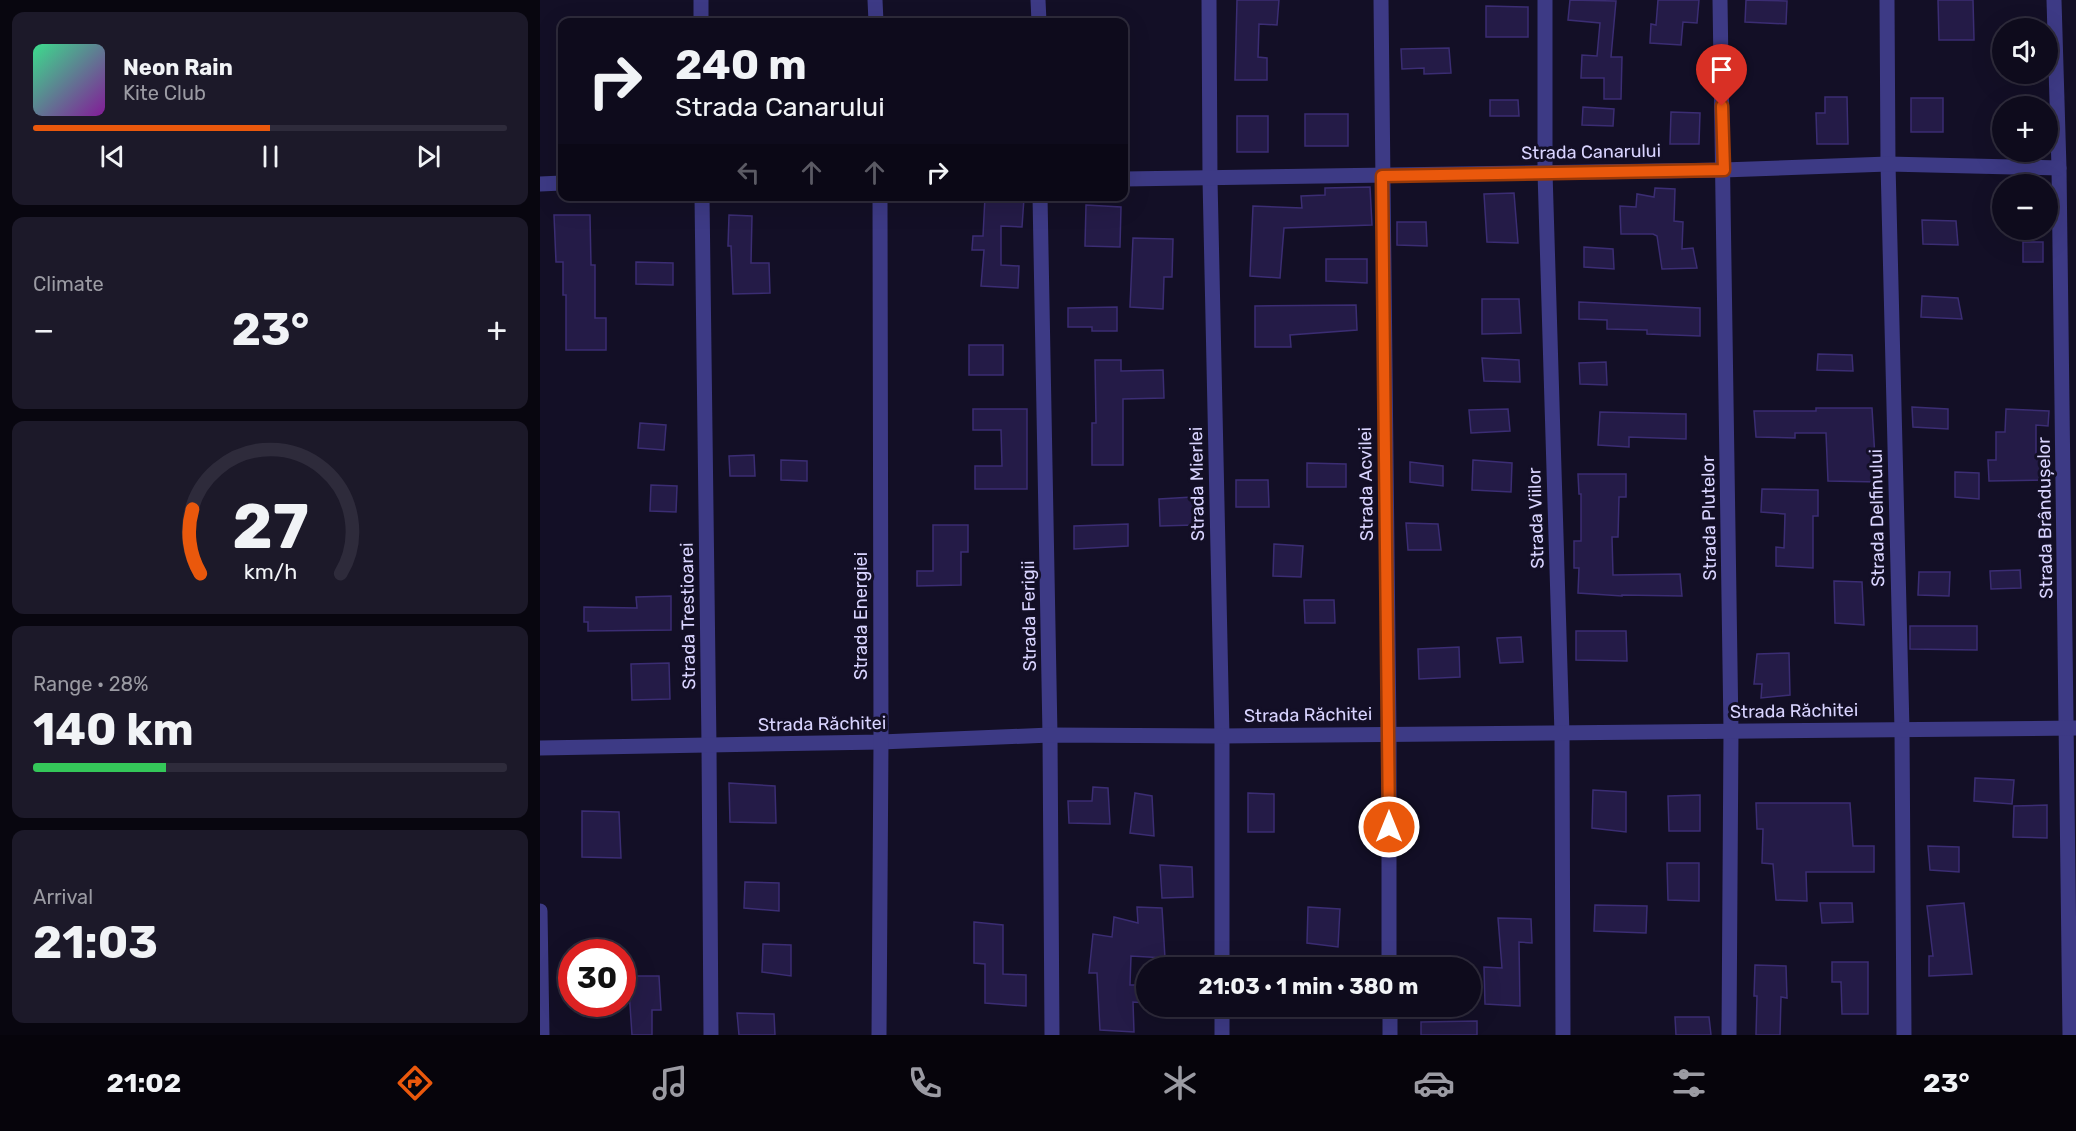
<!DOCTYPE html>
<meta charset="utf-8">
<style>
body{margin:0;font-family:Rubik,sans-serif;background:#1c1929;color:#f1f3f6;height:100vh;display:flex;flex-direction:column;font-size:22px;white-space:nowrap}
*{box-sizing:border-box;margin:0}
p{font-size:20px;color:#9b9ba3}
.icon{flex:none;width:33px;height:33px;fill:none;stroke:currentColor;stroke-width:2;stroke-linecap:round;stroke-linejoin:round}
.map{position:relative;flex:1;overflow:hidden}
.details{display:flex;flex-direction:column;gap:12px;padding:12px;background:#08060f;width:540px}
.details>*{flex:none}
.guide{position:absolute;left:18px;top:18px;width:570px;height:183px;border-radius:12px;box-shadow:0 6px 24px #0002,0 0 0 2px #2e2b3b;background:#0e0b1c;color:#f1f3f6;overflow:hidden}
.tools{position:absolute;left:1452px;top:18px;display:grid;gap:12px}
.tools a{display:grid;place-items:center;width:66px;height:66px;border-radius:50%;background:#0e0b1c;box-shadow:0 6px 24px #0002,0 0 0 2px #2e2b3b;font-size:30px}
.speed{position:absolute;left:18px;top:939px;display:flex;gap:12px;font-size:30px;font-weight:700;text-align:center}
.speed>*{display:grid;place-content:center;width:78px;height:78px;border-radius:50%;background:#0e0b1c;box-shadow:0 6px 24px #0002,0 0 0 2px #2e2b3b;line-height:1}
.speed .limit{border:9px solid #d22;background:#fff;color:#111}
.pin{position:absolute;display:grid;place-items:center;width:51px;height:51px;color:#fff;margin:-62px -26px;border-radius:50% 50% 50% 0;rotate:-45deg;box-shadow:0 0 6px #0007}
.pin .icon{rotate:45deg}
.me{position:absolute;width:66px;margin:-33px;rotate:0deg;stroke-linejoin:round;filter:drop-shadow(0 0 4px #0008)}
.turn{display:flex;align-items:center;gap:21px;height:126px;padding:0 18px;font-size:27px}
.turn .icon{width:78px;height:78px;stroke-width:2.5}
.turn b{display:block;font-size:42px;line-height:51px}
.lanes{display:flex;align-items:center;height:57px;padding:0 18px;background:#0003;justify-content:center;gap:30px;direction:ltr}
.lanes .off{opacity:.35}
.big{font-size:45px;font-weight:700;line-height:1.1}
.details .card{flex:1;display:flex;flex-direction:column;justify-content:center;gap:9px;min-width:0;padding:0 21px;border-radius:12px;background:#1c1929}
.details .dial{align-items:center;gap:0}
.dial svg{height:156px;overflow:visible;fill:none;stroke:#2e2b3b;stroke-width:7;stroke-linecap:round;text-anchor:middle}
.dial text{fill:#f1f3f6;stroke:none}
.song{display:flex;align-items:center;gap:18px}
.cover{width:72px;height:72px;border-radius:9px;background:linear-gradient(135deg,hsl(150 70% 55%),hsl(290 70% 35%))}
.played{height:6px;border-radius:3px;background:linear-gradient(90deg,#ea580c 50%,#2e2b3b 50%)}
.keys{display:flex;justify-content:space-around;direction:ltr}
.heat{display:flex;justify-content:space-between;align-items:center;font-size:33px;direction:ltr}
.charge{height:9px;border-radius:4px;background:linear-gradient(90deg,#34c759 28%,#2e2b3b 0)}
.trip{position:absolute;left:596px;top:957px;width:345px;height:60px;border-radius:30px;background:#0e0b1c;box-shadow:0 6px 24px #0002,0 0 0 2px #2e2b3b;font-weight:700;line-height:60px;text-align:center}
.tabs{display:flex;height:96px;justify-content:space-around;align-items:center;background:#06040b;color:#9b9ba3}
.tabs .icon{width:42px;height:42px}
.tabs .on{color:#ea580c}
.tabs b{font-size:27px;color:#f1f3f6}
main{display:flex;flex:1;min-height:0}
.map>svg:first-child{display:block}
</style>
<main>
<section class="details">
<div class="card">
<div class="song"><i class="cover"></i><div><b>Neon Rain</b><p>Kite Club</p></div></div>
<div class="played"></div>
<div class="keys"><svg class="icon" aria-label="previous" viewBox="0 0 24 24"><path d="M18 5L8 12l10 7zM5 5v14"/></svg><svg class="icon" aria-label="pause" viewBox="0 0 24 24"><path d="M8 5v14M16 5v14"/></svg><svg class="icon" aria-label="next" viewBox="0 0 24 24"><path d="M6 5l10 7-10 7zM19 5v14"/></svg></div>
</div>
<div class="card"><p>Climate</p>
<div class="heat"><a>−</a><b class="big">23°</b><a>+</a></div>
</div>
<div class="card dial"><svg viewBox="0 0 100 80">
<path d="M14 69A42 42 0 1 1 86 69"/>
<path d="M14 69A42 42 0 0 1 10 36" stroke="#ea580c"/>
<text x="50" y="56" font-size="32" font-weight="700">27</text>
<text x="50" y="72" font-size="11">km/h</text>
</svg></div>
<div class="card"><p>Range · 28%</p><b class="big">140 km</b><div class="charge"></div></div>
<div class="card"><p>Arrival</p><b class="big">21:03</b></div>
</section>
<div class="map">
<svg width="1536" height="1035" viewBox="0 0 1536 1035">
<rect width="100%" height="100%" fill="#130f26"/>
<g fill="#241b47" stroke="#3b2d73" stroke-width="1.5">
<path d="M697 0H739L737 25 719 24 718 57 727 58V80H695Z"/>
<path d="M1030 0 1076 1 1071 57H1082L1081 99H1064V78H1041L1042 55 1057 56 1060 23 1028 20Z"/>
<path d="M1118 0H1159L1157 23 1143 22 1141 45 1110 43 1111 24 1116 25Z"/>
<path d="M1206 0 1247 1 1246 24 1205 22Z"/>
<path d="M1398 0H1433L1434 40H1399Z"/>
<path d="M946 6 988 7V37H946Z"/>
<path d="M909 48 911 73 884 74V68L862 69 861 49Z"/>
<path d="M1285 97H1307L1308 144H1277L1276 113H1285Z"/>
<rect x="1371" y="98" width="32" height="34"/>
<path d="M950 100H978L979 116H950Z"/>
<path d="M1043 107 1074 109 1073 126 1042 125Z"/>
<path d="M1131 112 1160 113 1159 144H1130Z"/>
<rect x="765" y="114" width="43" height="32"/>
<rect x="697" y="116" width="31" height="36"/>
<path d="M830 187 832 225 744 228 740 278 710 276 713 206 762 208 761 196 785 195V188Z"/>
<path d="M1115 188 1135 189 1134 221 1143 222 1142 249 1153 248 1157 268 1122 269 1117 236 1113 234H1081L1080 206 1096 207 1097 194 1114 197Z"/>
<path d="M974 193 978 243 947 242 944 194Z"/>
<path d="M445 197 484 198 482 227 461 226V265L479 266 478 288 441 286 444 250H432L433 236H443Z"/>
<path d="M546 205 581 207 580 247 545 246Z"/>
<path d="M14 215H50L51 265H55V318H66V350H26V295H23V262H16Z"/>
<path d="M189 215 212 216 211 263H229L230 293 193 294 191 246H188Z"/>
<path d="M1382 220 1416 221 1418 245 1383 244Z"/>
<path d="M857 222H886L887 246 857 245Z"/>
<path d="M593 238 633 239 632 277H624L623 309 590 307Z"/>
<rect x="1483" y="242" width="20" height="20"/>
<path d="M1044 247 1073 249 1074 269 1044 267Z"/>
<path d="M786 259H827V283L786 281Z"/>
<path d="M96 262 133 263V285L96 284Z"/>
<path d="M1382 296 1418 298 1422 319 1381 317Z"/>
<path d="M942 299H979L981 333 942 334Z"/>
<path d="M1039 302 1160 308V336L1107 334V330L1067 329V320L1039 319Z"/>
<path d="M816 305 817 330 750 335 751 347H715V306Z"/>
<path d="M577 307V331H552V327H528V308Z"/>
<rect x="429" y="345" width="34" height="30"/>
<path d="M1278 354 1312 355 1313 371 1277 370Z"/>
<path d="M942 358 979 360 980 382 944 381Z"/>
<path d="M555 360H581V371L623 370 624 398 583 399V465H552V423H556Z"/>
<path d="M1066 362 1067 385 1040 384 1039 363Z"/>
<path d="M1372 407 1408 409V429L1373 427Z"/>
<path d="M1276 408H1332L1335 458H1336L1339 482 1288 481 1286 433H1255V438L1216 437 1214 411H1276Z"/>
<path d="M433 409H487V489H435V466H462L461 430H433Z"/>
<path d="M968 409 970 431 931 433 929 410Z"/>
<path d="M1466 409 1509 411 1508 426 1496 425V459L1508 458V480L1449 481 1448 460H1456V432H1465Z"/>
<path d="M1060 412 1146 414V439L1089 437V447L1058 445Z"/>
<path d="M100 423 126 425 124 450 98 448Z"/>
<path d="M214 455 215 476H190L189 456Z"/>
<path d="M241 460 267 461V481L241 480Z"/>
<path d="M933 460 972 463 971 492 932 490Z"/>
<path d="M870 462 903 466V486L870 482Z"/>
<path d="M767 463 806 464V487H767Z"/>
<path d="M1415 472 1439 473V499L1415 497Z"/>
<path d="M1038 474H1086V497H1079L1078 537H1072L1073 575 1140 574 1142 596 1082 595V596L1038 593 1039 568H1034V541H1041V494H1039Z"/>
<path d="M696 480H728L729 507H696Z"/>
<path d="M111 485 137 486 136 512 110 511Z"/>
<path d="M1222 489 1278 490V516H1273V568L1236 566V547L1244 548 1245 514 1221 512Z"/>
<path d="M652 497 654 525 620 526 619 499Z"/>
<path d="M866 523 898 524 901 550H868Z"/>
<path d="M588 524V546L534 549V526Z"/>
<path d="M393 525H428V552H421V585L377 586V571H393Z"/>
<path d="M734 544 763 546 761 577 733 576Z"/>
<path d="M1480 570 1481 588 1451 589 1450 571Z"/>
<path d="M1379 572H1410L1409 596 1378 595Z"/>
<path d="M1294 581 1322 582 1324 625 1295 623Z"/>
<path d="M131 596V630L48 631V622H44V607L97 608 96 597Z"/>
<path d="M764 600H794L795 623H765Z"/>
<path d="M1370 626H1437V650L1370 649Z"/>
<path d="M1036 631H1086L1087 661 1036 660Z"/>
<path d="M981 637 983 662 960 663 957 638Z"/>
<path d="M919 647 920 677 879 679 878 649Z"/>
<path d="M1249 653 1250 695 1221 698 1222 684H1214L1217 654Z"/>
<path d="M129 663 130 699 92 700 91 664Z"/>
<path d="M1435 778 1474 780 1472 804 1434 801Z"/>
<path d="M189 783 235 786 236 823 190 822Z"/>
<path d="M553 787 568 788 570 824 529 823 528 801H552Z"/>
<path d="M1053 790 1086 792V832L1052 828Z"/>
<path d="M595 793 612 796 614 836 590 833Z"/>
<path d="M708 793 734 794V832H708Z"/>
<path d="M1160 795V831H1129L1128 796Z"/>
<path d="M1216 803H1310L1313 846H1334V872H1266L1267 901 1236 900 1233 864 1222 863 1223 829H1217Z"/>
<path d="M1507 805V838L1473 837 1474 806Z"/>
<path d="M42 811 79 812 81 858 42 857Z"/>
<path d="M1388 846 1419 847V872L1390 870Z"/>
<path d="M1127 863H1159V901L1128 900Z"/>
<path d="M620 865 652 867 653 897 622 898Z"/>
<path d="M205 882 239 883V911L204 908Z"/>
<path d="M1280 903H1312L1313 922 1282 923Z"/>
<path d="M1424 903 1432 974 1389 976V956H1393L1387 906Z"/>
<path d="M1055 905 1107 906 1106 933 1054 931Z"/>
<path d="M597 907 622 908 625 958 591 956 590 985H606V1003L593 1002 594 1032 560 1030 557 973H549L553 934 572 937 574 917 598 923Z"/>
<path d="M768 907 800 909 798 947 767 943Z"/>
<path d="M958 918 991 919 992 943 979 942 980 1006 945 1004 944 967 962 968Z"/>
<path d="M434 922 463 925V974L486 975V1006L445 1003V964L434 963Z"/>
<path d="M223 944 251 945V976L222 972Z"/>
<path d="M1292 962H1328V1014H1302L1301 982H1292Z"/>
<path d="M1215 965 1246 966 1247 998 1241 997 1240 1035H1216L1217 996H1214Z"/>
<path d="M88 976H119L121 1010H112V1035H92Z"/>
<path d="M197 1013 234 1014 235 1035H199Z"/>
<path d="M1135 1017H1169L1171 1035H1136Z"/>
<path d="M937 1021V1035H881V1022Z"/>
</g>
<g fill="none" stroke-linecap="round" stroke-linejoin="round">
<g stroke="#3d3a85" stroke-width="15">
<path d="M161 0V22"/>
<path d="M335 0 336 22"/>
<path d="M498 0 499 22"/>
<path d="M669 0 670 179 682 736V968"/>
<path d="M841 0 849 734V968"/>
<path d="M1005 0V172L1022 734 1023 1035"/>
<path d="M1180 0 1191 731 1189 1035"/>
<path d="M1347 0 1348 164 1362 729 1364 1035"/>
<path d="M1514 0 1519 168 1530 1035"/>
<path d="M584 179 1183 170 1348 164 1519 168"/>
<path d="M0 184 22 183"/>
<path d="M162 196 169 746 171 1035"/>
<path d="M500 196 510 735 512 1035"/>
<path d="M0 748 341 742 510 735 682 736 1536 728"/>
<path d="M0 911 2 1035"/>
<path d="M850 1006V1035"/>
<path d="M339 1035 341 742 340 196"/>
<path d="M682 1035V1006"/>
</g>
</g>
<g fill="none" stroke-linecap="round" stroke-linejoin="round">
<g stroke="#983908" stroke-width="15">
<path id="route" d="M849 827 842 176 1184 170 1182 106"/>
</g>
<use href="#route" stroke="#ea580c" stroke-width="10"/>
</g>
<g text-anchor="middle" stroke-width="6" stroke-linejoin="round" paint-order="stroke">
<g font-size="18" fill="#d9d4ff" stroke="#130f26">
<text transform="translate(1051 152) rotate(-1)" y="6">Strada Canarului</text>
<text transform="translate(657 484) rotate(-91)" y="6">Strada Mierlei</text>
<text transform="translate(826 484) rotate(-91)" y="6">Strada Acvilei</text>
<text transform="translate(996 518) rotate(-92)" y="6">Strada Viilor</text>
<text transform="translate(1169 518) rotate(-91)" y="6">Strada Plutelor</text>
<text transform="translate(1337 518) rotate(-91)" y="6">Strada Delfinului</text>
<text transform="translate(1505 518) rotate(-91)" y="6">Strada Brândușelor</text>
<text transform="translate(148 616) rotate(-91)" y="6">Strada Trestioarei</text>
<text transform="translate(321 616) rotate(-90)" y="6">Strada Energiei</text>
<text transform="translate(489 616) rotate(-91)" y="6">Strada Ferigii</text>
<text transform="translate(1254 711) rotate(-1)" y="6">Strada Răchitei</text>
<text transform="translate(768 715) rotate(-1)" y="6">Strada Răchitei</text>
<text transform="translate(282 724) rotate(-1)" y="6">Strada Răchitei</text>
</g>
</g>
</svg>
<div class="tools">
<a><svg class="icon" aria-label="sound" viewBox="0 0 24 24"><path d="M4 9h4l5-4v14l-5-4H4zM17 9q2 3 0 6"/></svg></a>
<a>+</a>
<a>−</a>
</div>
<div class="speed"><div class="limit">30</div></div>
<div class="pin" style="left:1182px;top:106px;background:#d93025"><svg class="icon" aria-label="arrive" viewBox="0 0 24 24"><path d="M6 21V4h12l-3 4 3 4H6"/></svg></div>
<svg class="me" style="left:849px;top:827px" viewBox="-20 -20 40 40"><circle r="17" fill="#ea580c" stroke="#fff" stroke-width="3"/><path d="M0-11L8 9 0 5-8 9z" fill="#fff"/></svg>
<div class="trip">21:03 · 1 min · 380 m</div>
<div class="guide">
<div class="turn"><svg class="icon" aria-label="right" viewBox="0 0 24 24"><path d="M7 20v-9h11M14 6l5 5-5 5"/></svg><div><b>240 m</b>Strada Canarului</div></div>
<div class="lanes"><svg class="icon off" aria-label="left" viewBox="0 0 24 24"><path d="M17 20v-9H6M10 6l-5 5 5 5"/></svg><svg class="icon off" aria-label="ahead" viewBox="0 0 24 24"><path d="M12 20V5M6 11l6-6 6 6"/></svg><svg class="icon off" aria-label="ahead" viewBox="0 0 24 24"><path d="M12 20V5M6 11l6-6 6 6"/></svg><svg class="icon" aria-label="right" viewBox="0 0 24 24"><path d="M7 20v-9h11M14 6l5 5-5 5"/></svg></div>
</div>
</div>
</main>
<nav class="tabs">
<b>21:02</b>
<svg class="icon on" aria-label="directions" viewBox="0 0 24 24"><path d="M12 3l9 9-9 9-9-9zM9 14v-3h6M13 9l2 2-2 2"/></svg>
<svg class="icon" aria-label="music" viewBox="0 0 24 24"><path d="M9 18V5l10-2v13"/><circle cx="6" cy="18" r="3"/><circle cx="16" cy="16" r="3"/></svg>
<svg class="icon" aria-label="phone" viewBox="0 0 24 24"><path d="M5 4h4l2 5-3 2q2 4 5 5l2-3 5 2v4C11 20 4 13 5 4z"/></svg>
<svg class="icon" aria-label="climate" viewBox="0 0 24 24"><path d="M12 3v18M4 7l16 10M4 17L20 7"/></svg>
<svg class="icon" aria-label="car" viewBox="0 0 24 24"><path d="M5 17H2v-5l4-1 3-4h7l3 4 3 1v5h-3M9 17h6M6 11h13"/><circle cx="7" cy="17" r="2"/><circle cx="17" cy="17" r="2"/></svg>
<svg class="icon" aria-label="filters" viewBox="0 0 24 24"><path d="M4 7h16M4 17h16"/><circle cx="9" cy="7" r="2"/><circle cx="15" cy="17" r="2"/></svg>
<b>23°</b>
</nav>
